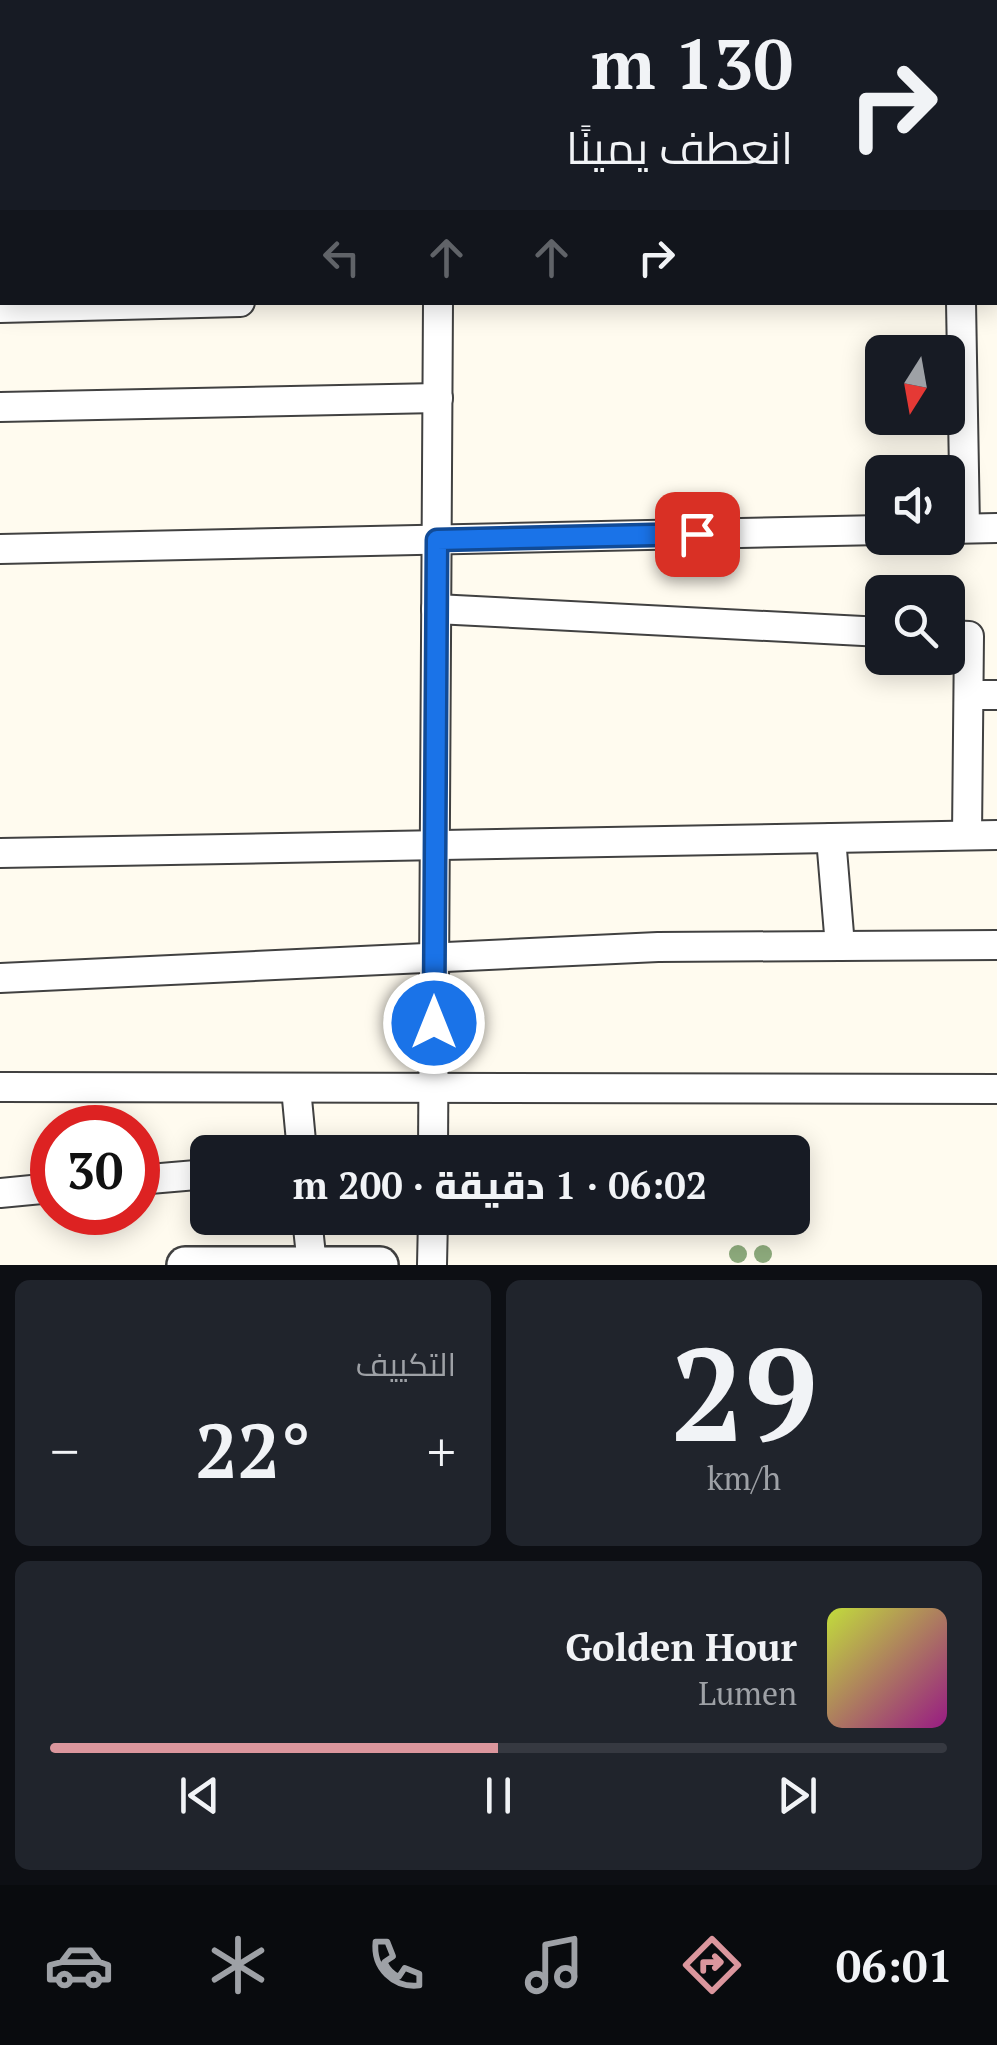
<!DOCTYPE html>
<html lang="ar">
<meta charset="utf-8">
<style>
body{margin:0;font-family:"PT Serif",Cairo,serif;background:#20242c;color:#f1f3f6;direction:rtl;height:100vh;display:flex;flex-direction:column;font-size:38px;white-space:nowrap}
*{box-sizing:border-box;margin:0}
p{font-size:32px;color:#9ea1a6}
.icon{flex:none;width:55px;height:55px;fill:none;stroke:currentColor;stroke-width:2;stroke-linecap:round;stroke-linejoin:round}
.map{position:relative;height:1265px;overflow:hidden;direction:ltr}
.sheet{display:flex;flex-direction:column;gap:15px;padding:15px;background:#0d0f14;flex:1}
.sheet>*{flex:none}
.banner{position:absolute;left:0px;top:0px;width:998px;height:305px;box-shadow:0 5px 25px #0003;direction:rtl;background:#171b24;color:#f1f3f6;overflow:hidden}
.needle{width:65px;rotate:191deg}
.tools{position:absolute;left:865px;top:335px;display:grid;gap:20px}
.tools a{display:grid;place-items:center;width:100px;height:100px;border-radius:15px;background:#171b24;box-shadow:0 5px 25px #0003;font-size:50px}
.speed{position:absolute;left:30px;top:1105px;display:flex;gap:20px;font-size:50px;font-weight:700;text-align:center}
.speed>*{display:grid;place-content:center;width:130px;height:130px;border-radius:50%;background:#171b24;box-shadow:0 5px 25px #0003;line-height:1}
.speed .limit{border:15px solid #d22;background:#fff;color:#111}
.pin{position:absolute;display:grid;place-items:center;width:85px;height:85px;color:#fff;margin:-42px;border-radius:20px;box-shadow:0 5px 15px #0006}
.me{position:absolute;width:110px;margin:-55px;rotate:0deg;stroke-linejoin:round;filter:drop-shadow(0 0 8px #0008)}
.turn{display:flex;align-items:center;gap:35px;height:210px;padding:0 40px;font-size:45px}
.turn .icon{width:130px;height:130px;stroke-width:2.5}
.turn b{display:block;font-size:70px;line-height:85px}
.lanes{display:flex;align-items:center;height:95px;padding:0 40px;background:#0003;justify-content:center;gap:50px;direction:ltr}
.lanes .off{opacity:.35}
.big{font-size:75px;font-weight:800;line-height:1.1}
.sheet .tile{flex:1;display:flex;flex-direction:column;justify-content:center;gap:15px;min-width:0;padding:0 35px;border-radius:15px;background:#20242c}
.sheet .dial{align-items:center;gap:0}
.dial b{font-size:130px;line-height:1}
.song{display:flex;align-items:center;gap:30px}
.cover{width:120px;height:120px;border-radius:15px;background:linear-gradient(135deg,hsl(70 70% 55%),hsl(310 70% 35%))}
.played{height:10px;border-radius:5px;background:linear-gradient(90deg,#db969d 50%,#363941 50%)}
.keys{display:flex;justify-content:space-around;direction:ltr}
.heat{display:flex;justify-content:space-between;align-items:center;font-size:55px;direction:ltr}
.sheet .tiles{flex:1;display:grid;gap:15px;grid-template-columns:1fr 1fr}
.tile:last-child{grid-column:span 2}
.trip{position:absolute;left:190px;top:1135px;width:620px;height:100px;border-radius:15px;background:#171b24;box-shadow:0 5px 25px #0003;font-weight:800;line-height:100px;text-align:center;direction:rtl}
.tabs{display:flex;height:160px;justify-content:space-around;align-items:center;background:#090b0e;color:#9ea1a6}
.tabs .icon{width:70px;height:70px}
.tabs .current{color:#db969d}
.tabs b{font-size:45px;color:#f1f3f6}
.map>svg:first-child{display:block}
</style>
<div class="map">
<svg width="997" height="1265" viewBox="0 0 997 1265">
<rect width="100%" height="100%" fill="#fffbef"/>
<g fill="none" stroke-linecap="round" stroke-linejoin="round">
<g stroke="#414141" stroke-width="32">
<g id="minor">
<path d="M40 0V2"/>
<path d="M421 0V2"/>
<path d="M766 0V2"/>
<path d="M836 0V2"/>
<path d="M276 2 277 0"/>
<path d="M650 2 656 0"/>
<path d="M0 86H2"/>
<path d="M995 286H997"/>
<path d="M961 302 965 528"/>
<path d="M0 308 240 302"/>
<path d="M0 407 438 398"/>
<path d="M949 529 997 528"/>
<path d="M0 549 882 530"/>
<path d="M436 609 882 632"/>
<path d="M948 635 969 636 967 835"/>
<path d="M969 695H997"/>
<path d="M831 838 840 946"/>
<path d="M0 853 997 835"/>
<path d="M0 978 658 947 997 945"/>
<path d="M0 1087 997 1089"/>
<path d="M296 1088 302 1152"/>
<path d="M433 1152 438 302"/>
<path d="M138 1180 208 1174"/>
<path d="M0 1193 52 1188"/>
<path d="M307 1218 312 1265"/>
<path d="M432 1265 433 1218"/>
</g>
</g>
<g stroke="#414141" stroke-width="40">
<path id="tertiary" d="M185 1265H380"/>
</g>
<use href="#minor" stroke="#fff" stroke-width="28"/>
<use href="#tertiary" stroke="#fff" stroke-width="35"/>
</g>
<g fill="#8daa7c">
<circle cx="738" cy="1254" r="9"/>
<circle cx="763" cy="1254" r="9"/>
</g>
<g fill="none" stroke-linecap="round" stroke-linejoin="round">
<g stroke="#114b97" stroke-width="25">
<path id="route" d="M434 1023 437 540 697 534"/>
</g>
<use href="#route" stroke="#1a73e8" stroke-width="18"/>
</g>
</svg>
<div class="tools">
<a><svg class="needle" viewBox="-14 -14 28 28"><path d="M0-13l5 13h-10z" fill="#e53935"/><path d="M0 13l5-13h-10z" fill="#9ea1a6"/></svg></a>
<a><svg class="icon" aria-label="sound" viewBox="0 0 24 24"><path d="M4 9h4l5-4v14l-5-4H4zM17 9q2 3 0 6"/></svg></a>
<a><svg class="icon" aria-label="search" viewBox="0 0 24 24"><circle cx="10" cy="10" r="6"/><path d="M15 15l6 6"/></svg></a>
</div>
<div class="speed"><div class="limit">30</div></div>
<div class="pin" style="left:697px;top:534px;background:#d93025"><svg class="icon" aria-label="arrive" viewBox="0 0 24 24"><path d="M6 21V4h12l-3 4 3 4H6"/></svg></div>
<svg class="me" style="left:434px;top:1023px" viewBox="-20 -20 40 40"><circle r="17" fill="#1a73e8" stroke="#fff" stroke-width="3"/><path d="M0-11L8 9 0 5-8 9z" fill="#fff"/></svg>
<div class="trip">06:02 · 1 دقيقة · 200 m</div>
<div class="banner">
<div class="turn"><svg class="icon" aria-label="right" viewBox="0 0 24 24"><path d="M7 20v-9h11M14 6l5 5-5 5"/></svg><div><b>130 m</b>انعطف يمينًا</div></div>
<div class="lanes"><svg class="icon off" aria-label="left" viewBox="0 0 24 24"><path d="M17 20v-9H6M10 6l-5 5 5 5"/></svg><svg class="icon off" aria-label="ahead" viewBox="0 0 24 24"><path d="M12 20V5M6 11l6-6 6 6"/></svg><svg class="icon off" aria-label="ahead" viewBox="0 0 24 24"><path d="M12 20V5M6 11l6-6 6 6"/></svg><svg class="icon" aria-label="right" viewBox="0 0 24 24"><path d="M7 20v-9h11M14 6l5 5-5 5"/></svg></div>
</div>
</div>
<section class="sheet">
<div class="tiles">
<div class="tile dial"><b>29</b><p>km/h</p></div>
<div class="tile"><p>التكييف</p>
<div class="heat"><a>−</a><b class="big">22°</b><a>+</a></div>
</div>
<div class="tile">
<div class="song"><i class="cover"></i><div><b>Golden Hour</b><p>Lumen</p></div></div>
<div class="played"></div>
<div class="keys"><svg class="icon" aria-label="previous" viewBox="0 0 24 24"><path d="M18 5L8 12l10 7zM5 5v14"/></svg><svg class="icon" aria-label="pause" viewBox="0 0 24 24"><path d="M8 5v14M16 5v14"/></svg><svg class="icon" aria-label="next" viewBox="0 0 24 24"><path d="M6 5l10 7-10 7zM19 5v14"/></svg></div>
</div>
</div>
</section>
<nav class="tabs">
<b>06:01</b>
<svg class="icon current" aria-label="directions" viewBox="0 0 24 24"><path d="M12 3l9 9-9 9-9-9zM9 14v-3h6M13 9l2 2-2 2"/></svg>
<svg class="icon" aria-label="music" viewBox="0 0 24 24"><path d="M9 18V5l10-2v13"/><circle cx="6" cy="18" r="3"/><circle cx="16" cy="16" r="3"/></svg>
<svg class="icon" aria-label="phone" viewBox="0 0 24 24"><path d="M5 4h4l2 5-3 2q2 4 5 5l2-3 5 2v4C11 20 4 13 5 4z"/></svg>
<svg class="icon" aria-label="climate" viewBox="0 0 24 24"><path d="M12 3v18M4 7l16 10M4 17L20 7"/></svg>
<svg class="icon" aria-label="car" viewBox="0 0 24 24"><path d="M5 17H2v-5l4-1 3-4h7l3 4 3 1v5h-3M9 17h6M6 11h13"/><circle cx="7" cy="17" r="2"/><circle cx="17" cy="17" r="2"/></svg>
</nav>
